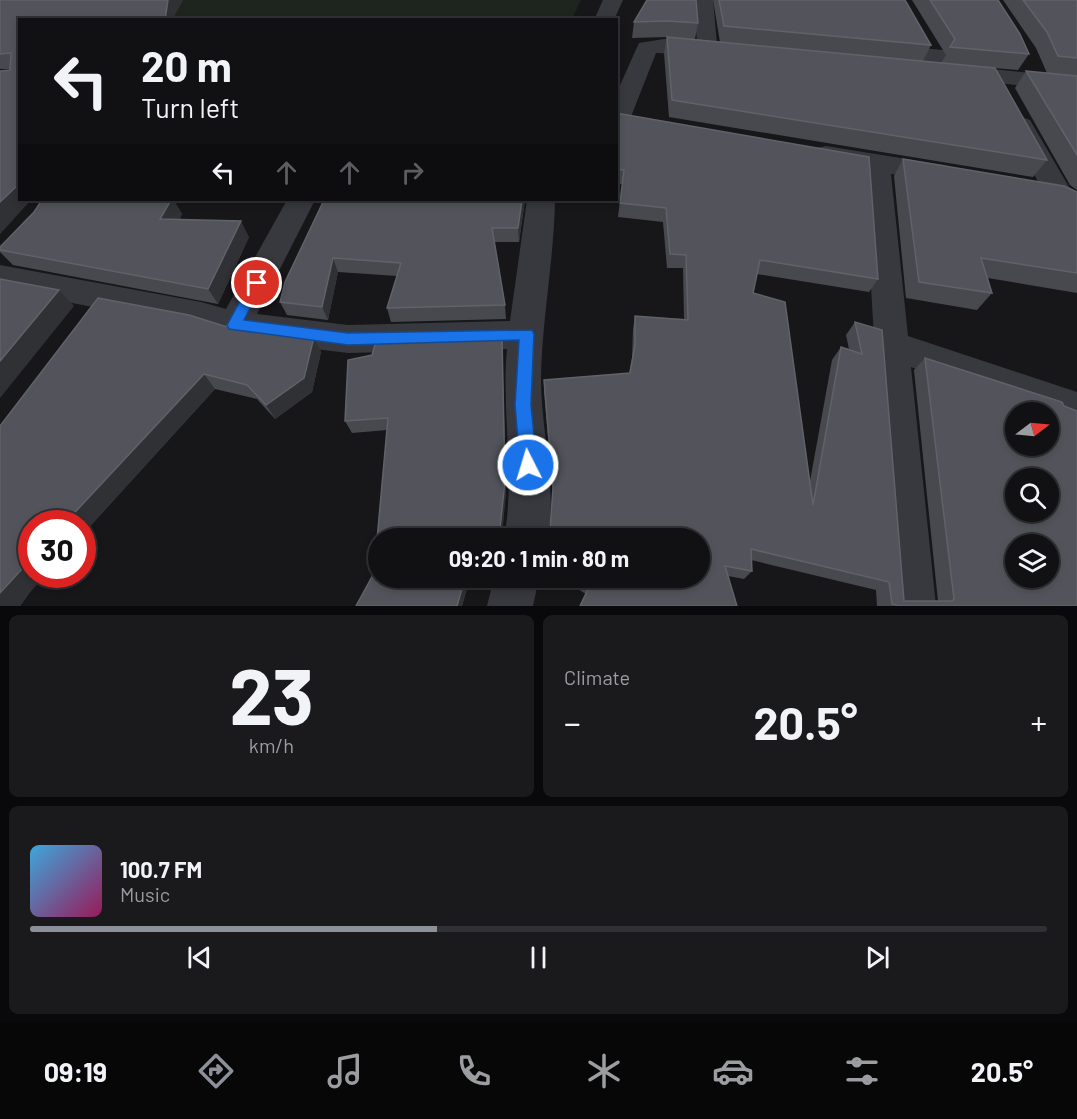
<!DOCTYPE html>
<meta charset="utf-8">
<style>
body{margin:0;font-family:Barlow,sans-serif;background:#1a1a1d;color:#f1f3f6;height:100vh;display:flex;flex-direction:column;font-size:22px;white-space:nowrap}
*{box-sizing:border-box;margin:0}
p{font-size:20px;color:#9c9da0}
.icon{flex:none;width:33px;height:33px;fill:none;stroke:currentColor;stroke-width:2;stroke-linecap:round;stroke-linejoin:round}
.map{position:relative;height:606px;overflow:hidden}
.panel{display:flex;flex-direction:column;gap:9px;padding:9px;background:#09090b;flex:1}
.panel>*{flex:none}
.banner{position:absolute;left:18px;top:18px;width:600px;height:183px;border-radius:0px;box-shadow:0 3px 9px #0003,0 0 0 2px #303134;background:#111114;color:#f1f3f6;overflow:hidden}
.needle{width:39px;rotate:74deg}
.buttons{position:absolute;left:1005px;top:402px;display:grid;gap:12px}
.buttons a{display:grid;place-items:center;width:54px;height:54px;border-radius:50%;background:#111114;box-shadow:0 3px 9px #0003,0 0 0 2px #303134;font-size:30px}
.speed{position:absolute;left:18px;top:510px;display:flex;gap:12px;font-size:30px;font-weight:700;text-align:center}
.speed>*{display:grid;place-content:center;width:78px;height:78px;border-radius:50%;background:#111114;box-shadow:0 3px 9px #0003,0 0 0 2px #303134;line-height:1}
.speed .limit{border:9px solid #d22;background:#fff;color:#111}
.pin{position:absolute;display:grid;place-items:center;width:51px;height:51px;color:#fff;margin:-26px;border:3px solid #fff;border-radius:50%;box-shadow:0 2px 6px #0007}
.me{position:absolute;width:66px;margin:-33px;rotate:355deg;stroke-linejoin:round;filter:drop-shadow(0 0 4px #0008)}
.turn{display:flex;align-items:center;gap:21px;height:126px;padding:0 24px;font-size:27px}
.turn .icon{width:78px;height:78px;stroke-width:2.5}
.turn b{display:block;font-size:42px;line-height:51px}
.lanes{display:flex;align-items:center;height:57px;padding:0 24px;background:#0003;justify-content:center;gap:30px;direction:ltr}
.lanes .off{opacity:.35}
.big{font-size:45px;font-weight:700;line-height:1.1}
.panel .tile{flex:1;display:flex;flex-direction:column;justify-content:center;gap:9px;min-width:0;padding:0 21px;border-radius:9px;background:#1a1a1d}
.panel .dial{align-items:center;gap:0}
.dial b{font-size:78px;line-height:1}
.song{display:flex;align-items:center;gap:18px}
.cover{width:72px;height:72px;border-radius:9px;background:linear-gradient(135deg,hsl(200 70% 55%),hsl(330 70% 35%))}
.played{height:6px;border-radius:3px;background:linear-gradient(90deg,#8c9099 40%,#303134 40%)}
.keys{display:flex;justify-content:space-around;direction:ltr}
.heat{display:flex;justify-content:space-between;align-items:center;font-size:33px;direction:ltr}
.panel .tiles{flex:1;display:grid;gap:9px;grid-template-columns:1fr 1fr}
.tile:last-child{grid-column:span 2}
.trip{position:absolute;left:368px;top:528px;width:342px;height:60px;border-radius:30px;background:#111114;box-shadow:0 3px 9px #0003,0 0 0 2px #303134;font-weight:700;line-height:60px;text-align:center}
.tab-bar{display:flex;height:96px;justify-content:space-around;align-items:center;background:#070708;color:#9c9da0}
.tab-bar .icon{width:42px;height:42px}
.tab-bar .current{color:#8c9099}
.tab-bar b{font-size:27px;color:#f1f3f6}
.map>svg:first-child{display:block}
</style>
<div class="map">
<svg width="1077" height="606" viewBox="0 0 1077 606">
<rect width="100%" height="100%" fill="#17171a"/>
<path fill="#1d251e" d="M177 0H581L572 19 169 20Z"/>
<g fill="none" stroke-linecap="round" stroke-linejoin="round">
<g fill="#38393f" fill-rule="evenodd">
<path d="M603 0H623L614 20H594Z"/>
<path d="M693 0H713L717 44 721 49 718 54 710 55 656 53 630 119 627 124 616 126V94L639 43 664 39 697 41Z"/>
<path d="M882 44 983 54 991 56 994 61 991 66 983 68 874 56 871 51 874 46Z"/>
<path d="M955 65 1077 78V92L947 77 944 72 947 67Z"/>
<path d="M1021 117 1030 120 1069 187 1077 192V215C1064 211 1051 204 1044 193L1008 125 1012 120Z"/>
<path d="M826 146 944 165 954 168 958 174 954 180 944 183 891 174 908 336 1077 392V426L1048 416V412H1040L911 367 936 606H890L864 169 817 160 813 154 817 148Z"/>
<path d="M287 200H315L257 314 348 325 510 321 527 200H555C554 259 542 319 541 378 541 432 557 485 548 538H504C516 476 501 412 507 349L348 353 234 339 201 328 0 289V265L201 302 226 309Z"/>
<path d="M494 578H539L533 606H487Z"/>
</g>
</g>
<g fill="#48494f">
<path d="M0 0H183L175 14 20 20V200L0 234 10 69H0Z"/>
<path d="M647 0 698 23 695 39 720 42 713 0H905L931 45 923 61 941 63 946 55 912 0H998L1029 54 1018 70 971 66 1047 160 1033 177 669 117 664 53 667 37 632 38 634 22Z"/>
<path d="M1003 0H1077V190L1070 185 1015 88 1026 71 1047 73 1036 48Z"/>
<path d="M616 113 878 279 869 292 757 274 753 293 810 481 832 360 841 347 849 349 846 335 855 322 882 330 904 601H938L914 370 925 358 1077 606H877L876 590 751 560 752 571 744 579 728 576 586 594 565 581 564 578H699V538H378V578H470L462 606H356L374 573 387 430 352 433 345 421 502 338 506 491 502 531 550 530 553 496 544 392V380L629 373 632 358 633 329 635 316 684 319 683 268H667L663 222 618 217 622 184H616Z"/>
<path d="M903 159 1077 192V293L988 278 992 293 977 310 906 298 894 176Z"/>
<path d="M324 200H525L519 242H494L505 305 506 319 391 322 387 308 397 276 338 272 328 320 287 315 280 302Z"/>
<path d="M174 201 182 214 179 220 249 237 218 304 13 265 0 252V250Z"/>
<path d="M98 298 189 315 224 326 314 337 321 352 312 392 275 419 257 399 215 389 82 535V524H32V574H46L30 592 20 606H0V426Z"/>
</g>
<g fill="#303135">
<path d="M168 0H183L175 14V20H165Z"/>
<path d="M18 183 20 184V200H31L0 234V202Z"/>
<path d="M153 200H175L174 201 182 214 171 235 160 219Z"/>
<path d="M522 200H525L519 242 518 228Z"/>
<path d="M241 221 249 237 218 304 208 289Z"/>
<path d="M333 258 338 272 328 320 322 307Z"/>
<path d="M59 290 74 306 0 398V361Z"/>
<path d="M314 337 321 352 312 392 275 419 266 405Z"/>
<path d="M502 338 506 491 502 538 500 528Z"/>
<path d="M204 374 215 389 82 535V524H64Z"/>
<path d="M32 558V574H46L30 592 20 606H0V593Z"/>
<path d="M465 578H470L462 606H457Z"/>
</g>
<g fill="#53545b" stroke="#60626a" stroke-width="1.5" fill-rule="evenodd">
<path d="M0 0H168L165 20H20V183L0 202V71L10 70 11 53 0 54Z"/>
<path d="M647 0H696L698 23 667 21 634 22Z"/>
<path d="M719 0H905L931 45 724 26Z"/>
<path d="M930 0H998L1020 34 1029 54 950 47 955 39Z"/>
<path d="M1023 0H1077V58L1058 56 1047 32Z"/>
<path d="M667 37 995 68 1047 160 672 100Z"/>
<path d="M1026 71 1077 76V155Z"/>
<path d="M616 113 869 157 878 279 760 260 753 293 785 302 813 505 841 347 862 354 855 322 882 330 904 601H952L954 599 925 358 1062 402 1064 406 1077 411V606H899L892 604 889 582 751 549 752 571 725 566 737 606H580L589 587 573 578H699V538H378V578H465L457 606H356L374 573 388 418 345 421 348 360 372 355 376 341 502 338 505 481 500 528 503 531 550 530 553 488 544 380 630 373 635 345V316L688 320 686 255 670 254 666 208 620 203 624 170 616 169ZM1016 412H1048V446H1016ZM1016 478H1048V512H1016ZM1016 544H1048V578H1016Z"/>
<path d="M903 159 1064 186 1077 192V273L981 258 992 293 919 282Z"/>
<path d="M42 200H171L160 219 241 221 208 289 0 250V247L34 212Z"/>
<path d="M324 200H522L518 228H492L505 305 387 308 401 263 333 258 322 307 280 302 285 282Z"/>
<path d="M0 279 59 290 0 361Z"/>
<path d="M98 298 189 315 224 326 314 337 304 378 266 405 247 385 204 374 64 524H32V558L0 593V426Z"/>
</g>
<path fill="#1a73e8" stroke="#114b97" stroke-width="1.5" d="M257 278 263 283 244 320 348 333 532 330 534 334 531 405 537 465 534 470 528 472 523 470 520 465 515 405 519 340 348 345 229 329 227 325 252 279Z"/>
</svg>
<div class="buttons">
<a><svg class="needle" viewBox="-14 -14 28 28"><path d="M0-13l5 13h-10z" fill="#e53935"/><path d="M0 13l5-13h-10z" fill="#9c9da0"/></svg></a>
<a><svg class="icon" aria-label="search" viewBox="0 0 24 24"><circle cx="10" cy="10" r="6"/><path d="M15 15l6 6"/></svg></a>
<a><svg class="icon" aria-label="layers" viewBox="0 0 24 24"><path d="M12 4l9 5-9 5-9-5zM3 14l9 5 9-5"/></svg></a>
</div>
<div class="speed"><div class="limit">30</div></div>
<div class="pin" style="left:257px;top:283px;background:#d93025"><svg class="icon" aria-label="arrive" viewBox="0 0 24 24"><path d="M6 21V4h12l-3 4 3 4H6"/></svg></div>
<svg class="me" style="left:528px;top:465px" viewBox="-20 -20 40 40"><circle r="17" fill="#1a73e8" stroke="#fff" stroke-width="3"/><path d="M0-11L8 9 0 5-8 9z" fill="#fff"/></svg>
<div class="trip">09:20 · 1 min · 80 m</div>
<div class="banner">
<div class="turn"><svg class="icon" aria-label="left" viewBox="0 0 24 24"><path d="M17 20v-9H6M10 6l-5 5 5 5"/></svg><div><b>20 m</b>Turn left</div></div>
<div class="lanes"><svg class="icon" aria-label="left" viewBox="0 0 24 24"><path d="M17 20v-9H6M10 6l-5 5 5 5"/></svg><svg class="icon off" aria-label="ahead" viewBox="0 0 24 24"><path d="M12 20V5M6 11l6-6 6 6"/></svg><svg class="icon off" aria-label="ahead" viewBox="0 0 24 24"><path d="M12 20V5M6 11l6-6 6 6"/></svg><svg class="icon off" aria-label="right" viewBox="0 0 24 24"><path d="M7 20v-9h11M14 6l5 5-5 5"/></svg></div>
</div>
</div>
<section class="panel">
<div class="tiles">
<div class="tile dial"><b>23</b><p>km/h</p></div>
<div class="tile"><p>Climate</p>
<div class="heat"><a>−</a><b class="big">20.5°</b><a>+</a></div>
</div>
<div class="tile">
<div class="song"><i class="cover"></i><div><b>100.7 FM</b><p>Music</p></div></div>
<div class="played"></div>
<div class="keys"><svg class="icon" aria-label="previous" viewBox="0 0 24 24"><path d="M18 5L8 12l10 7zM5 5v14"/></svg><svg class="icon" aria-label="pause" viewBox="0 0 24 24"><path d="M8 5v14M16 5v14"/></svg><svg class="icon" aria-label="next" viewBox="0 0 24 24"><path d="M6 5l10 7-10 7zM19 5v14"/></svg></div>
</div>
</div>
</section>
<nav class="tab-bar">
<b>09:19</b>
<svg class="icon current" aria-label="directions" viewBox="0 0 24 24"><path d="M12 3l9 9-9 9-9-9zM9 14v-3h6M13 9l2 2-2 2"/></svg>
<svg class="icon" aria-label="music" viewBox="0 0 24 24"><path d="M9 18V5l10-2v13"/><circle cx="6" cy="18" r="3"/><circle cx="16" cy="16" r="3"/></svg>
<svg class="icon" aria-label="phone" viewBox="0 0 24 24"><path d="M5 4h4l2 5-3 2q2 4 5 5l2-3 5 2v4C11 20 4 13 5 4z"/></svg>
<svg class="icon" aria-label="climate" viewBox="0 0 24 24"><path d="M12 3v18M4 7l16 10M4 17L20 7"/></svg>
<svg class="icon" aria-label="car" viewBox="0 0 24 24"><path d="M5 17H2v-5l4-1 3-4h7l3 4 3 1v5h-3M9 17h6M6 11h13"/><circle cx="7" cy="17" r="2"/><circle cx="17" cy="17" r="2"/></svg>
<svg class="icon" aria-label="filters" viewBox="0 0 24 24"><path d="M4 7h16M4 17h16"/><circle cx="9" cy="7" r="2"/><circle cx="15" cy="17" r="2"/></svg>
<b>20.5°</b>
</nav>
